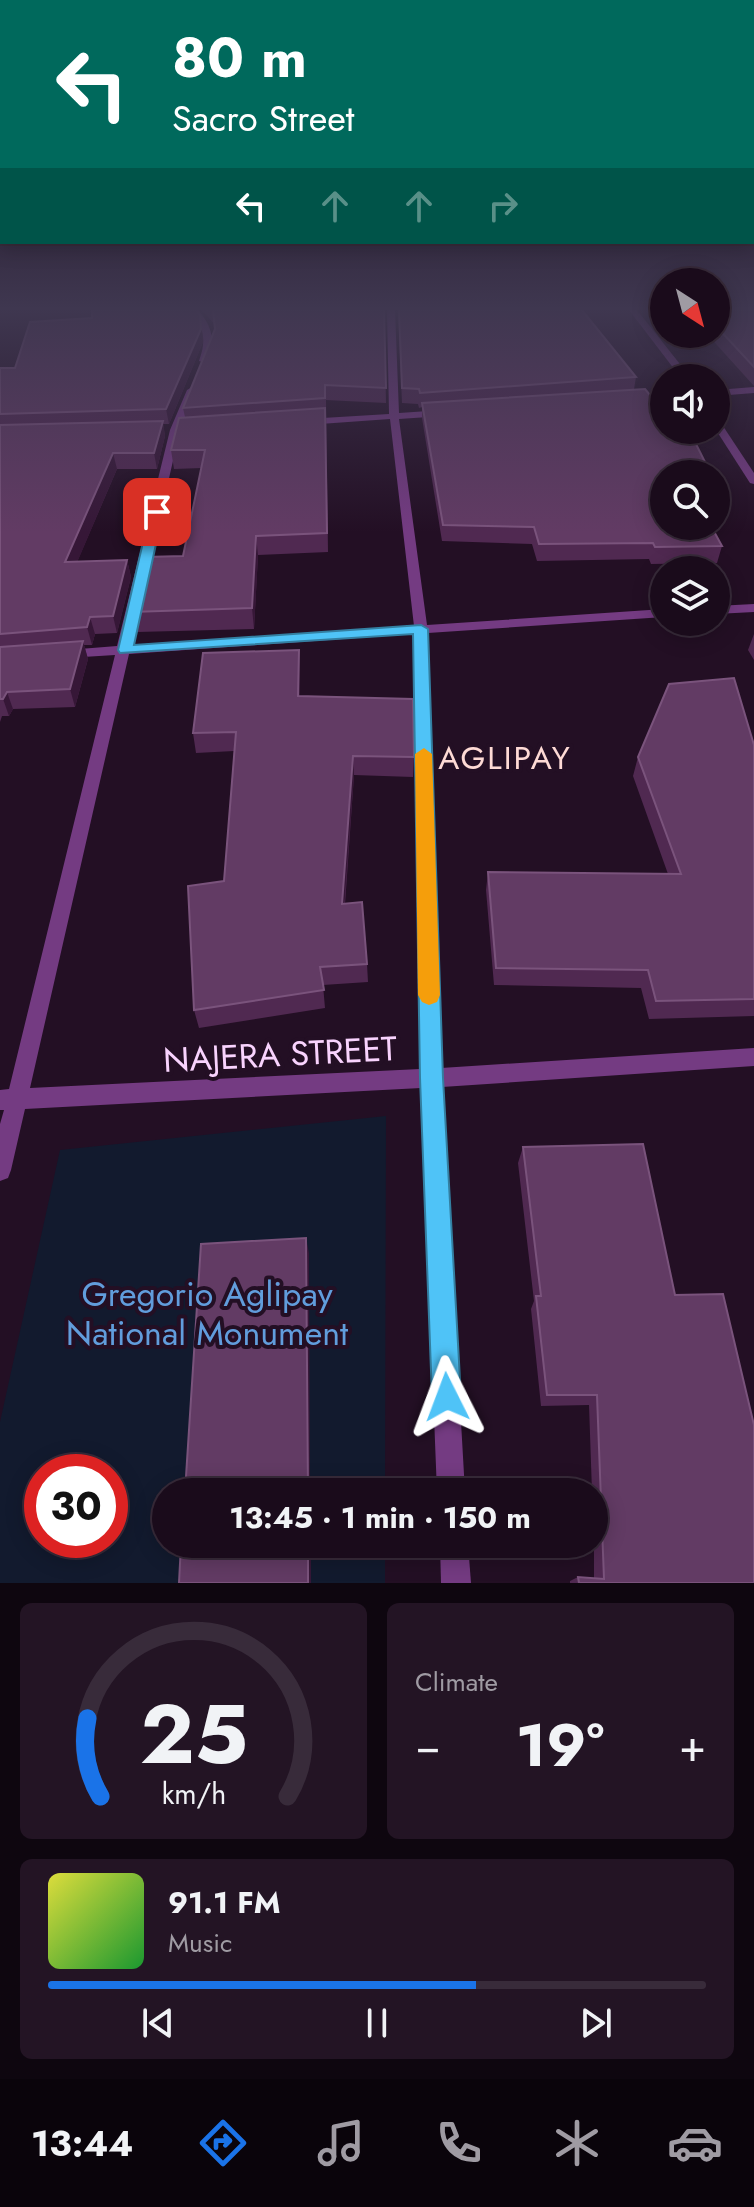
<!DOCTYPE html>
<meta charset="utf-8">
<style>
body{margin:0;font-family:Jost,sans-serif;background:#231424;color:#f1f3f6;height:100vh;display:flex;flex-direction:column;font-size:30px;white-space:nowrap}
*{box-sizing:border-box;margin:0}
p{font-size:26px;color:#9f9ba3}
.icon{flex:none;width:44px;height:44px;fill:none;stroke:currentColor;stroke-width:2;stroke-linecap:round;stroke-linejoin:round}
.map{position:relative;height:1583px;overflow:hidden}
.side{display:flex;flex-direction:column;gap:20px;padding:20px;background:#0e060f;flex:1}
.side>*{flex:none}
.banner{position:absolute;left:0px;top:0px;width:754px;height:244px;box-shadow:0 4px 20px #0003,0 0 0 2px #382b3a;background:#00695c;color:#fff;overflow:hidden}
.needle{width:52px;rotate:144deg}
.buttons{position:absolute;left:650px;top:268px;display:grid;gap:16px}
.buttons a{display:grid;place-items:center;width:80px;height:80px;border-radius:50%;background:#1a0b1b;box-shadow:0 4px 20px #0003,0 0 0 2px #382b3a;font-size:40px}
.speed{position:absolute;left:24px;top:1454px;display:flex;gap:16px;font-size:40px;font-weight:700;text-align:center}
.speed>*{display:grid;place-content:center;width:104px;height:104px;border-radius:50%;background:#1a0b1b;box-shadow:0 4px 20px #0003,0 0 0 2px #382b3a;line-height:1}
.speed .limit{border:12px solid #d22;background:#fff;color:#111}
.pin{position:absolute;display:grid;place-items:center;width:68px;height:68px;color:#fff;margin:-34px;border-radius:16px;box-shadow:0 4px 12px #0006}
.me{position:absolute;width:88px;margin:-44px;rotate:357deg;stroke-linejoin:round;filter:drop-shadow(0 0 6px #0008)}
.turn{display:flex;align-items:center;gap:28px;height:168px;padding:0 40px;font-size:36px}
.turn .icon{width:104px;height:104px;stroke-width:2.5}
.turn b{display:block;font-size:56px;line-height:68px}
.lanes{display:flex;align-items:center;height:76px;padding:0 40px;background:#0003;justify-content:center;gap:40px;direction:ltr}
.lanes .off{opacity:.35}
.big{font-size:60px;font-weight:700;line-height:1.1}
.side .card{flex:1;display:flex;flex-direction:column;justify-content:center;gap:12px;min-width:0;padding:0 28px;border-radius:12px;background:#231424}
.side .dial{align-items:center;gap:0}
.dial svg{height:208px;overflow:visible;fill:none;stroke:#382b3a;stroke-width:7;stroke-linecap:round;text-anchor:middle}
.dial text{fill:#f1f3f6;stroke:none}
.song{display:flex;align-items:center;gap:24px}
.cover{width:96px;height:96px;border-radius:12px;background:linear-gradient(135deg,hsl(60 70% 55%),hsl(130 70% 35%))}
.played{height:8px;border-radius:4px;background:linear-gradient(90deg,#1a73e8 65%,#382b3a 65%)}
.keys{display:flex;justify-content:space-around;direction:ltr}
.heat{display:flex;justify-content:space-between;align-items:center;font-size:44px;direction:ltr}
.side .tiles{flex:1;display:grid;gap:20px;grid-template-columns:1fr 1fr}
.card:last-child{grid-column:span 2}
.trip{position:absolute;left:152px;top:1478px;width:456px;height:80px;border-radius:40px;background:#1a0b1b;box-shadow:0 4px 20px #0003,0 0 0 2px #382b3a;font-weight:700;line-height:80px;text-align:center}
.tabs{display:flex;height:128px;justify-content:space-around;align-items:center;background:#0a040b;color:#9f9ba3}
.tabs .icon{width:56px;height:56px}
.tabs .on{color:#1a73e8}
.tabs b{font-size:36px;color:#f1f3f6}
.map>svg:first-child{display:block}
</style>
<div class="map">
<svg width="754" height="1583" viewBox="0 0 754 1583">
<rect width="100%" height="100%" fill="#230f24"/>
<path fill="#121a2e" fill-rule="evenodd" d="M386 1116 385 1492H166V1544H385V1583H0V1422L60 1150ZM42 1472H110V1540H42Z"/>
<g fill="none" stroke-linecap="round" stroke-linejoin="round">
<g fill="#743b82" fill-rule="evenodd">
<path d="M189 310H198C213 327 216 342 206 363L199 361C207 339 204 328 189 310Z"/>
<path d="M387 310H395L399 413 443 410 448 413 443 416 399 419 427 625 664 609V617L428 633 441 1068 754 1048V1066L442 1087 465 1492H437L421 1088 25 1109 11 1170 8 1178 0 1181V1124L4 1110H0V1090L9 1089 115 655 67 658 60 654 67 650 117 646 170 430 187 390 192 387 197 390 180 430 131 645 414 626 390 419 306 425 301 422 306 419 389 414ZM414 634 420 1069 30 1088 129 654Z"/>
<path d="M629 310H637L691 378H681Z"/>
<path d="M754 387V393L716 396V390Z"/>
<path d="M664 393V399L630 402 625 399 630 396Z"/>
<path d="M716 419 719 420 754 473V484L750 483 716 430Z"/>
<path d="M754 604V612L716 614V606Z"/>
<path d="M440 1544H468L471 1583H441Z"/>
</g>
</g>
<g fill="#502951">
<path d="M202 310H384L386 403 326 400 328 552 258 555 254 629 137 632 132 612 183 556 202 468 174 469 171 450 185 417 183 408 215 329V325Z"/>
<path d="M398 310H582L636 377 634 389 664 474 722 546 717 563 651 564 649 559 537 561 532 544 442 541 422 418V407L419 408 418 404 402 403Z"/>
<path d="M716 310H754V386L707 334H716Z"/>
<path d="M202 328 203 342 169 424H163L165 436 157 469H117L77 562 127 560 131 577 117 633 95 634 92 645H84L88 659 75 707 13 709 9 716H2L0 722V368H15Z"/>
<path d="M754 634V660L748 650Z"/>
<path d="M299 650 300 696 414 757 413 777 354 775 345 904 367 964 368 982 323 985 325 1008 199 1028 194 1010 224 881 234 751 196 753 193 733Z"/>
<path d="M754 745V1016L649 1019 641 988 494 985 486 890 488 872 668 874 633 776 638 757Z"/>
<path d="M523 1147 675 1295 754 1583H570V1581L578 1577 594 1578V1492H592L589 1405 541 1406 531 1309 534 1301 518 1163Z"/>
</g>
<g fill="#361737">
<path d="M200 315 203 342 169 424 166 409Z"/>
<path d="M163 421 165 436 157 469 154 453Z"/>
<path d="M113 453 117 469 70 579 65 562Z"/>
<path d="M256 536 258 555 254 629 252 608Z"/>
<path d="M127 560 131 577 117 633 113 616Z"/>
<path d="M90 617 95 634 92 645 87 627Z"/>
<path d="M83 641 88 659 75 707 70 689Z"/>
<path d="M299 650 300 669V716L298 696Z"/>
<path d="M7 692 13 709 9 716 3 699Z"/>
<path d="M353 756 354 775 343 923 342 904Z"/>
<path d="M306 1238 309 1253 310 1492H308Z"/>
<rect x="308" y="1544" width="3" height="39"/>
</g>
<g fill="#623b64" stroke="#7a537c" stroke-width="2">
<path d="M92 310H196L200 315 201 329 166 409 0 414V368H15L30 322 92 318Z"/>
<path d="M213 310H384L386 388 325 385V398L183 408 215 329Z"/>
<path d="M399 310H582L636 377 420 393 419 389 402 388Z"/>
<path d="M716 310H754V367L716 326Z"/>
<path d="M645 389 664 412V430H678L683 436H692L711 474H664V526H711L722 546 655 547 653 543 539 544 534 527 443 525 422 403Z"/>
<path d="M325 408 327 533 256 536 252 608 132 612 145 557 183 556 205 450H171L179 418Z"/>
<path d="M163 421 154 453H113L65 562 127 560 113 616 90 617 87 627 0 634V425Z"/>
<path d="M83 641 70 689 7 692 3 699H0V647Z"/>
<path d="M299 650 298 696 413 699 414 757 353 756 342 904 362 902 367 964 320 967 324 990 194 1010 188 886 224 881 236 732 193 733 203 653Z"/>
<path d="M734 678 754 745V999L656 1001 648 970 496 968 488 872 681 874 638 757 669 684Z"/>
<path d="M643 1144 675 1295 723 1294 754 1425V1583H579L578 1577 604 1579 597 1395H547L536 1296H541L523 1147Z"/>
<path d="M306 1238 308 1492H185L201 1244Z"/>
<path d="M181 1544H308V1583H179Z"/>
</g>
<linearGradient id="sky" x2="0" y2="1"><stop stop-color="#130814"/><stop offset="0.58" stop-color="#3f3750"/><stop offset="1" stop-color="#3f3750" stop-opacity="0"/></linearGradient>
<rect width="754" height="532" fill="url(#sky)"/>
<path fill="#4fc3f7" stroke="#337fa1" stroke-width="2" d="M157 509 163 512 134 645 421 625 428 629 443 1078 461 1397 457 1407 447 1411 436 1407 432 1397 420 1078 413 634 120 653 118 650 150 512Z"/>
<path fill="#f59e0b" d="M424 748 432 754 440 995 437 1002 429 1005 422 1002 418 995 415 754Z"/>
<g text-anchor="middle" stroke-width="8" stroke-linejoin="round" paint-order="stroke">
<g font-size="32" letter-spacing="2" fill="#fedad5" stroke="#230f24">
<text x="505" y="769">AGLIPAY</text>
</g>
<g font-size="34" fill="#f9d3fe" stroke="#230f24">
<text transform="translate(280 1054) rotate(-3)" y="12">NAJERA STREET</text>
</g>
<g font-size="34" fill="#619ddc" stroke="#230f24">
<text x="207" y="1306">Gregorio Aglipay<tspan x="207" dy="39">National Monument</tspan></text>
</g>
</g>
</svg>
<div class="buttons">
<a><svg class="needle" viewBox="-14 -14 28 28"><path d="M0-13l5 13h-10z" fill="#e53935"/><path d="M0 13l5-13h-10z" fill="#9f9ba3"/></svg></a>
<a><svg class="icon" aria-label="sound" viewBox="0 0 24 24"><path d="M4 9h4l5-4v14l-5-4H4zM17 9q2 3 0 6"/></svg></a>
<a><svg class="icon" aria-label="search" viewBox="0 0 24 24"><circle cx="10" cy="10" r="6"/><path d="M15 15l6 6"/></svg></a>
<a><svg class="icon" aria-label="layers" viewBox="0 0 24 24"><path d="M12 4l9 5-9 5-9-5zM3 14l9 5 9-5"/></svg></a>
</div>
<div class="speed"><div class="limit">30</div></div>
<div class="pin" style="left:157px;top:512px;background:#d93025"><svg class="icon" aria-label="arrive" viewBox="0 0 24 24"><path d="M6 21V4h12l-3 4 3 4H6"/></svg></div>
<svg class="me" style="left:447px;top:1397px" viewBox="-20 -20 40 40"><path d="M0-17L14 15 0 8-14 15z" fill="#4fc3f7" stroke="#fff" stroke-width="4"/></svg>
<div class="trip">13:45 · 1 min · 150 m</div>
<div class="banner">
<div class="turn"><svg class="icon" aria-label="left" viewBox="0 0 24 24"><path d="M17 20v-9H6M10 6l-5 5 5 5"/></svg><div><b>80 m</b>Sacro Street</div></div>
<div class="lanes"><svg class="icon" aria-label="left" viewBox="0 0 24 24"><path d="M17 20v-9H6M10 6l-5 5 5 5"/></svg><svg class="icon off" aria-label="ahead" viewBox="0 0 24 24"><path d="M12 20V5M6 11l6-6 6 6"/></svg><svg class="icon off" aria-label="ahead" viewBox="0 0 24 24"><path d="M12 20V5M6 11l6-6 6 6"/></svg><svg class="icon off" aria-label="right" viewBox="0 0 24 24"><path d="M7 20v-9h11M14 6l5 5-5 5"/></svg></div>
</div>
</div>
<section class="side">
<div class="tiles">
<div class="card dial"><svg viewBox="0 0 100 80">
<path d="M14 69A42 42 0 1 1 86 69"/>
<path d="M14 69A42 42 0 0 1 9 39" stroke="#1a73e8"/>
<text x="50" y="56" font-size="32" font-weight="700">25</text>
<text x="50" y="72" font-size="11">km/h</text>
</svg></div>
<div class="card"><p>Climate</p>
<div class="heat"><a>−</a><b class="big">19°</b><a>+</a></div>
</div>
<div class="card">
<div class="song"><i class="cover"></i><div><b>91.1 FM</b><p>Music</p></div></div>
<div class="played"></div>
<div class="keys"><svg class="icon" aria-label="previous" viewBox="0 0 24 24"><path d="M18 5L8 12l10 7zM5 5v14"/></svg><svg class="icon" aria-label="pause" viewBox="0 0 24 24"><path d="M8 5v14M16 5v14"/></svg><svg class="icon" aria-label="next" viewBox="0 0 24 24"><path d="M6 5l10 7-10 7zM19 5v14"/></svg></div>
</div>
</div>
</section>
<nav class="tabs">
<b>13:44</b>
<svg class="icon on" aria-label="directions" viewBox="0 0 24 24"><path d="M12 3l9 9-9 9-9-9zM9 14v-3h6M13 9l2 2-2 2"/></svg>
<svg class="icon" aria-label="music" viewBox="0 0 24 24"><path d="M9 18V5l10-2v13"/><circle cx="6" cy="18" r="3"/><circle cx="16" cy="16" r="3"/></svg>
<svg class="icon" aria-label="phone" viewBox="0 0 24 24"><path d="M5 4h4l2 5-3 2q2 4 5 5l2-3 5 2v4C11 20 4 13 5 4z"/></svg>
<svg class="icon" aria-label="climate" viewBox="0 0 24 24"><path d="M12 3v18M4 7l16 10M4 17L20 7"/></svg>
<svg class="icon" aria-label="car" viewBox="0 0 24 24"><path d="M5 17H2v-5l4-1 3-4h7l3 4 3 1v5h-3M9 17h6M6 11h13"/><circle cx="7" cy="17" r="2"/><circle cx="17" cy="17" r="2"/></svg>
</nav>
